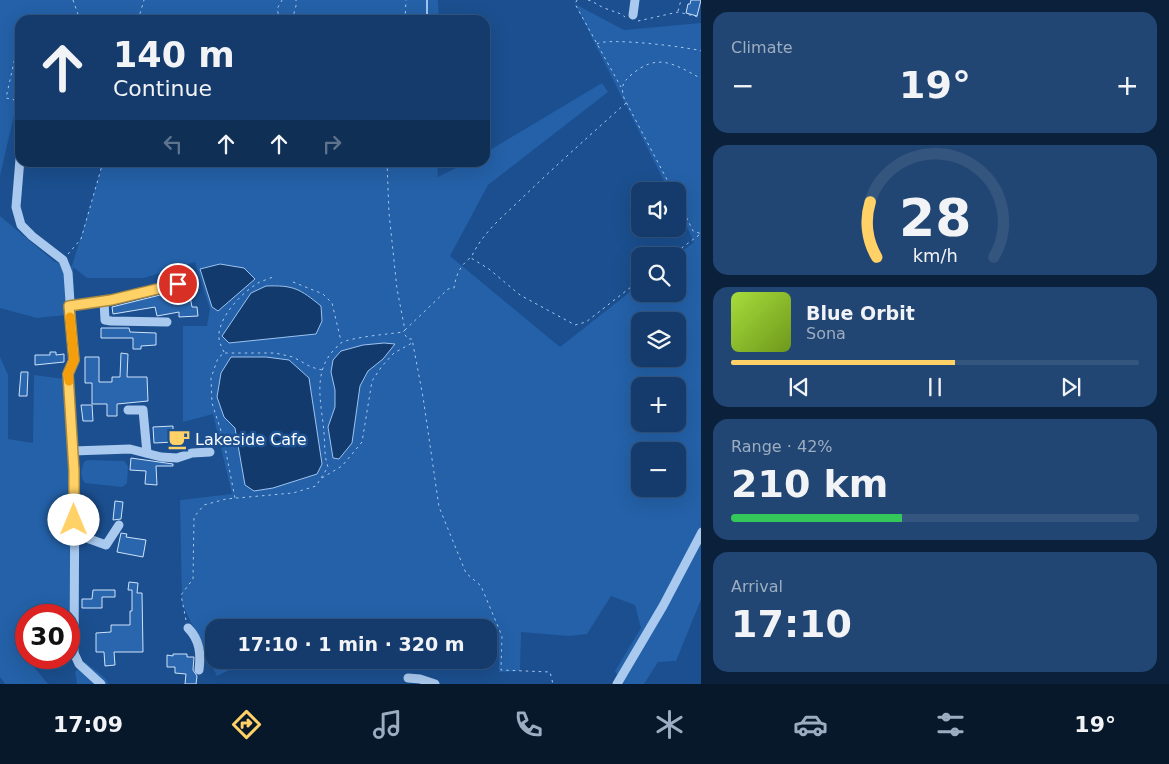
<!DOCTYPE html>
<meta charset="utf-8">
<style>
body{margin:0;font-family:"DejaVu Sans",sans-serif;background:#214673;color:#f1f3f6;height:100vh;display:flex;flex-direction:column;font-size:19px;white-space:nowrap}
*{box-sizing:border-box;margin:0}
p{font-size:16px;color:#9dadc1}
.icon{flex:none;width:28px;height:28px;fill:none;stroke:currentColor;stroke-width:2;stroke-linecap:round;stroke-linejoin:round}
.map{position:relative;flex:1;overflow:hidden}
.drawer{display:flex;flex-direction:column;gap:12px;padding:12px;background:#0b203b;width:468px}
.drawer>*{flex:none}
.banner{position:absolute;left:15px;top:15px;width:475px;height:152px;border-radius:15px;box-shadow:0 5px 20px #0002,0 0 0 1px #33557e;background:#143b6b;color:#f1f3f6;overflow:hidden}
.tools{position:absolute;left:631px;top:182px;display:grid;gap:10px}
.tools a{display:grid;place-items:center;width:55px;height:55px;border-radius:10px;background:#143b6b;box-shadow:0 5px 20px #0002,0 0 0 1px #33557e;font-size:25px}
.speed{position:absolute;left:15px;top:604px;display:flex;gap:10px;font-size:25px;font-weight:700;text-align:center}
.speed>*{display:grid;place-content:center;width:65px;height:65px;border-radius:50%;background:#143b6b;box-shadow:0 5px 20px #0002,0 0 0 1px #33557e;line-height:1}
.speed .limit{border:8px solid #d22;background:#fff;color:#111}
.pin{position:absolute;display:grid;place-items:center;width:42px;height:42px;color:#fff;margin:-21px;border:2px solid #fff;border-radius:50%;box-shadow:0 1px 5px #0007}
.me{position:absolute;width:55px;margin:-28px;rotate:0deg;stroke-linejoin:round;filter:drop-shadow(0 0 4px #0008)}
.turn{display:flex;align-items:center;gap:18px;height:105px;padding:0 15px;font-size:22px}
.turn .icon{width:65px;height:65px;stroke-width:2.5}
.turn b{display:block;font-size:35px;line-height:42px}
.lanes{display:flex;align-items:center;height:48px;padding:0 15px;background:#0003;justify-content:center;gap:25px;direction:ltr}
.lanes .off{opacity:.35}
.big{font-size:38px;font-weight:700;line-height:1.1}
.drawer .widget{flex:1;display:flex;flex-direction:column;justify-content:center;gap:8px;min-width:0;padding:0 18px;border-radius:15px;background:#214673}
.drawer .dial{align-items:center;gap:0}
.dial svg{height:130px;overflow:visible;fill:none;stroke:#33557e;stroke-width:7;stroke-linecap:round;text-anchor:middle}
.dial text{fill:#f1f3f6;stroke:none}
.song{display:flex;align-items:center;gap:15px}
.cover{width:60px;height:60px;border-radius:8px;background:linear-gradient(135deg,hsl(80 70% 55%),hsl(80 70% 35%))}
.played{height:5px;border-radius:2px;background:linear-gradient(90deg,#ffd166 55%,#33557e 55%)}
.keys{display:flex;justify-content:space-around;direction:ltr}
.heat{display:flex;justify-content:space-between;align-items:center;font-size:28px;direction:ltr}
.charge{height:8px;border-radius:4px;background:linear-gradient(90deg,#34c759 42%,#33557e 0)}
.trip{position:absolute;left:205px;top:619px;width:292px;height:50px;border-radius:15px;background:#143b6b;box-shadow:0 5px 20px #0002,0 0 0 1px #33557e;font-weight:700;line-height:50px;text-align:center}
.tab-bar{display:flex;height:80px;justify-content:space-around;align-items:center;background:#08182b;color:#9dadc1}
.tab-bar .icon{width:35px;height:35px}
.tab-bar .current{color:#ffd166}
.tab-bar b{font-size:22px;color:#f1f3f6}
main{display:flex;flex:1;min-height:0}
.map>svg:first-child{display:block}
</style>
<main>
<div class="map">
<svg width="702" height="684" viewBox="0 0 702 684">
<rect width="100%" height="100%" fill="#1b4f8f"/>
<g fill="#2461a8" fill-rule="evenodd">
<path d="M0 0H438L439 20H20V102H17L0 176Z"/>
<path d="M575 4 624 30 701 23 702 597 676 661 658 662 644 684H622L615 671 641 628 635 605 611 596 587 634 569 636 521 632 520 671 499 672V629L214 628V660H249L217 676 182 604 180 500 232 494 213 414 183 422V326H207L210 309 195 262 144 278H87L73 267 75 314 37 318 0 308V216L55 262 72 266 103 163 437 162 438 177 466 163 485 162V153L602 83 608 92 488 185 450 256 560 347 640 284V294H678V256H676L694 242 678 208V191H669ZM640 321H678V359H640ZM640 386H678V424H640ZM640 451H678V489H640Z"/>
<path d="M0 357 8 375V439L33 443 34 375 72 380 79 628H69V615H26V658H49L34 667 48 684H5L0 677Z"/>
<path d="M88 460 124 461 128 466 127 483 122 487 85 483C80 477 81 470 84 462Z"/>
<path d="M85 662 105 678 109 684H77L75 672Z"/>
</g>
<g fill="#123a6d" stroke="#9cc4f0">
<path d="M220 264 244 268 255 279 218 311 212 307 200 269Z"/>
<path d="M266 286C294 285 300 289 321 306L322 321 316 334 229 343 222 336 251 293Z"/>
<path d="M384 343 395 344 383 359 368 371 360 386 352 443 339 459 333 458 328 427 335 407V390L331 372 333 360 341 351 363 345Z"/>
<path d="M231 357H266L289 360 309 378 322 464 317 474 273 488 254 491 245 485 235 428 224 417 217 397 221 373Z"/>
</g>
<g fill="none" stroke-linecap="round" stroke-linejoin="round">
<path stroke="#9cc4f0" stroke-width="2" d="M427 0V20"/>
</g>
<g fill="#2a66ad" stroke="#cfe3fa">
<path d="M691 0H701L697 16 686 13 688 4H690Z"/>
<path d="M188 284 192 307H197L198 316 179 317V312L157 316 155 307 113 314 112 307 180 290 184 285Z"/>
<path d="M101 328H129L130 332 156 333V345L141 346V349H133V338H101Z"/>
<path d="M50 352H56V355L64 354V362L35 365V355H50Z"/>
<path d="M121 353 128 354 127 377H147L148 401 117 404V416H107V404H92V383H85V357H99V382H112V377H120Z"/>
<path d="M21 372H28L27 396H19Z"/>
<path d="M81 405H92L93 421H83Z"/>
<path d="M173 426V431H183L182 448H175V442L154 443 153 427Z"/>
<path d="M131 458 173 464V466H156L157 485 145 484 146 471 130 470Z"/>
<path d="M115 501 123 502 121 519 113 520Z"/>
<path d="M121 533 127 534 126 537 146 540 143 557 117 552Z"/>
<path d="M129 582 138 583 137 593H142L143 652H114L115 665 105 666 104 652H96V633L111 632V625H130V611H132V590H128Z"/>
<path d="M93 590H115V597H102V608H82V599H92Z"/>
<path d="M173 654H187V657H194L193 670 197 676 196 684H185L186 674 175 673V667H167V655L173 656Z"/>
</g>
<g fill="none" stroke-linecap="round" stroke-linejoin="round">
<g stroke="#a9c9ee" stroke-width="1" stroke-dasharray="2.5 4" stroke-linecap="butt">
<path d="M73 0 80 20"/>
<path d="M577 0 575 4 621 87"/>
<path d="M588 0C595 2 600 7 607 9 614 12 619 12 625 17"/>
<path d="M678 11 681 0"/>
<path d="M138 20 144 0"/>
<path d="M280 20 277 9 282 0"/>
<path d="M292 20 296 6V0"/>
<path d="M405 20 406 0"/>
<path d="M638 21 678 12 702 18"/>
<path d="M20 35 6 98 20 101"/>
<path d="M597 44C607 37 687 47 702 51"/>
<path d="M626 103C589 136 553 168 518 202 500 219 481 235 471 258L489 269 520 295 575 325 586 322 640 280"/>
<path d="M387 162 389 213 397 289 405 330 403 332 408 339H412L423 397 439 507 466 573 481 586 502 636 501 670 550 672 553 684"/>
<path d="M673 191 624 98C621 87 622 83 631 75 658 52 674 64 702 79"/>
<path d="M678 200 693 231 702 234"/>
<path d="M68 254 81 239 103 162"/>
<path d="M671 256 699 235"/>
<path d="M293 282 323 294 332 303 341 341"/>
<path d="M405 330 448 289 454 288C456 275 460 266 470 258"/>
<path d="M224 352C221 346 218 340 219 333 222 313 242 293 258 283 262 281 268 279 273 277"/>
<path d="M223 437 212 403 211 378 218 358 224 353H275L293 357 311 367 322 370"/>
<path d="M214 445 223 437 235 498"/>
<path d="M322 478 342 466 362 442 372 381 382 366 394 353 412 343"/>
<path d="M186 620 181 595 193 579 194 517 204 505 226 499 293 493 316 486 328 467C324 456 325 445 324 433 322 406 312 374 333 351 336 349 338 344 341 343 351 337 390 334 403 332"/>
</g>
<g stroke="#a9c9ee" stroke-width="9">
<path d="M633 15 635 0"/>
<path d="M20 159 16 207 21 225 32 236 63 260 68 273 74 360 68 374 75 471 74 653 79 664 101 684"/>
<path d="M104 301 105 320 111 321 167 322"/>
<path d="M69 306 111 301 178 284"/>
<path d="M128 410H143L147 453"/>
<path d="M73 451 130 449 161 457 177 458 192 453 210 452"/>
<path d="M75 537H84L106 545 119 525"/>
<path d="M188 628C200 640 201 654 199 670"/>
<path d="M408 678 420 679 435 684"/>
<path d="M617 684 663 606 702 532"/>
</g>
</g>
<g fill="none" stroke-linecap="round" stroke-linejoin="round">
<g stroke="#a68842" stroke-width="12">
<path id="route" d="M74 520V471L68 374 74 360 69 306 111 300 178 284"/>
</g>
<use href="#route" stroke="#ffd166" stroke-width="9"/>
<path stroke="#f59e0b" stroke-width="9" d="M69 381 68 374 74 360 70 317"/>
</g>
<defs>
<g id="cafe-bare" transform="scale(1.725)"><path d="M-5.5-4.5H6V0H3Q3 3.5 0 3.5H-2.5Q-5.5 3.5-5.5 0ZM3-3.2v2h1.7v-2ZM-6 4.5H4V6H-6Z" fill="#ffd166" stroke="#1b4f8f" stroke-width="2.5" paint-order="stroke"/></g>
</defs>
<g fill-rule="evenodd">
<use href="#cafe-bare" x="179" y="439"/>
</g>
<g text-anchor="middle" stroke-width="5" stroke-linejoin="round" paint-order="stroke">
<g font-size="16" fill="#fff" stroke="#1b4f8f" text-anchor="start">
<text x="195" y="445">Lakeside Cafe</text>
</g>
</g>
</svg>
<div class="tools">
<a><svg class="icon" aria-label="sound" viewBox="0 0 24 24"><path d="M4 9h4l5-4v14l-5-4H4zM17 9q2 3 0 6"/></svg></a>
<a><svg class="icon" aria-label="search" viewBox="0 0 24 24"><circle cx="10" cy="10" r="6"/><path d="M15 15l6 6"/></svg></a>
<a><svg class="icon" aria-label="layers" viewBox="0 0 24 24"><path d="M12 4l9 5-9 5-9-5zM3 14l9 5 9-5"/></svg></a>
<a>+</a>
<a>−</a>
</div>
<div class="speed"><div class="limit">30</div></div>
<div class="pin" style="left:178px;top:284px;background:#d93025"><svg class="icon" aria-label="arrive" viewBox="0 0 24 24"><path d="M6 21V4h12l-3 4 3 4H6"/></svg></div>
<svg class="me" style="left:74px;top:520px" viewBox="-20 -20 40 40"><circle r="19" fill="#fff"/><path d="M0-13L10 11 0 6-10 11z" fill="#ffd166"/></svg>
<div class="trip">17:10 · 1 min · 320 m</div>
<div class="banner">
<div class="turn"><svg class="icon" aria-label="ahead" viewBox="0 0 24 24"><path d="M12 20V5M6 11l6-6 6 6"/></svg><div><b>140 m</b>Continue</div></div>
<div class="lanes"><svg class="icon off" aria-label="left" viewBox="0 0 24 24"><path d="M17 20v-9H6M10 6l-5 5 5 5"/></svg><svg class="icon" aria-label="ahead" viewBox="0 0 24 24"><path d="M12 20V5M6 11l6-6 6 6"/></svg><svg class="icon" aria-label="ahead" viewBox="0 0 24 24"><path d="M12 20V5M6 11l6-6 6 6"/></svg><svg class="icon off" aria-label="right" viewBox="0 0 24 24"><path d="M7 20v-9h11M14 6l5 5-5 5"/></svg></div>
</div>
</div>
<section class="drawer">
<div class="widget"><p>Climate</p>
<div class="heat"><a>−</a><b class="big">19°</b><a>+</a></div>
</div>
<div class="widget dial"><svg viewBox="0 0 100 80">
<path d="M14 69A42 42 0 1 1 86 69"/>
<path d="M14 69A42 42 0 0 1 10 35" stroke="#ffd166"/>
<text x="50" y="56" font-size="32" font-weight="700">28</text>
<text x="50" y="72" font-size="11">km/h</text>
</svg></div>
<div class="widget">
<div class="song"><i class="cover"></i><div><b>Blue Orbit</b><p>Sona</p></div></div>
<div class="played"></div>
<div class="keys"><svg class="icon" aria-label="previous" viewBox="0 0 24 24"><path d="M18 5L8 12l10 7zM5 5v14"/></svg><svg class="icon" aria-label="pause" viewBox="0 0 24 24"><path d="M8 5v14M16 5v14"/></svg><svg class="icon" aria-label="next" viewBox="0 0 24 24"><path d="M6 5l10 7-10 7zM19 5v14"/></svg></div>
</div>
<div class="widget"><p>Range · 42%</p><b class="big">210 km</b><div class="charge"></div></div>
<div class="widget"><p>Arrival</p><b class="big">17:10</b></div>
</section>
</main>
<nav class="tab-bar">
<b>17:09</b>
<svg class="icon current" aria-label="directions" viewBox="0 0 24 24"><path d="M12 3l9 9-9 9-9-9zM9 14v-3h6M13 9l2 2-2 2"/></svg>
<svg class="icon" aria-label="music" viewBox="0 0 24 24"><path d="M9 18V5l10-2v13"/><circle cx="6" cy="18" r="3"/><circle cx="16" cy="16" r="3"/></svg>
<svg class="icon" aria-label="phone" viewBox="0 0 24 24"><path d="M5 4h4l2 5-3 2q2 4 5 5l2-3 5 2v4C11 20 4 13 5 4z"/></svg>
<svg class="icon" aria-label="climate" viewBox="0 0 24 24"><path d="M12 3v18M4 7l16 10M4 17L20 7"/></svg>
<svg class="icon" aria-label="car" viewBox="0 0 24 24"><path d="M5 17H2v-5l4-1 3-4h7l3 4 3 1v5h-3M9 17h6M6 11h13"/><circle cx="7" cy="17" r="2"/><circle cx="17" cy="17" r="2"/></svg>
<svg class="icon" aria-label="filters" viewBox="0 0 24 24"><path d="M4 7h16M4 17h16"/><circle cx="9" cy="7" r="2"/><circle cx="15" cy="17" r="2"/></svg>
<b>19°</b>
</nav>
